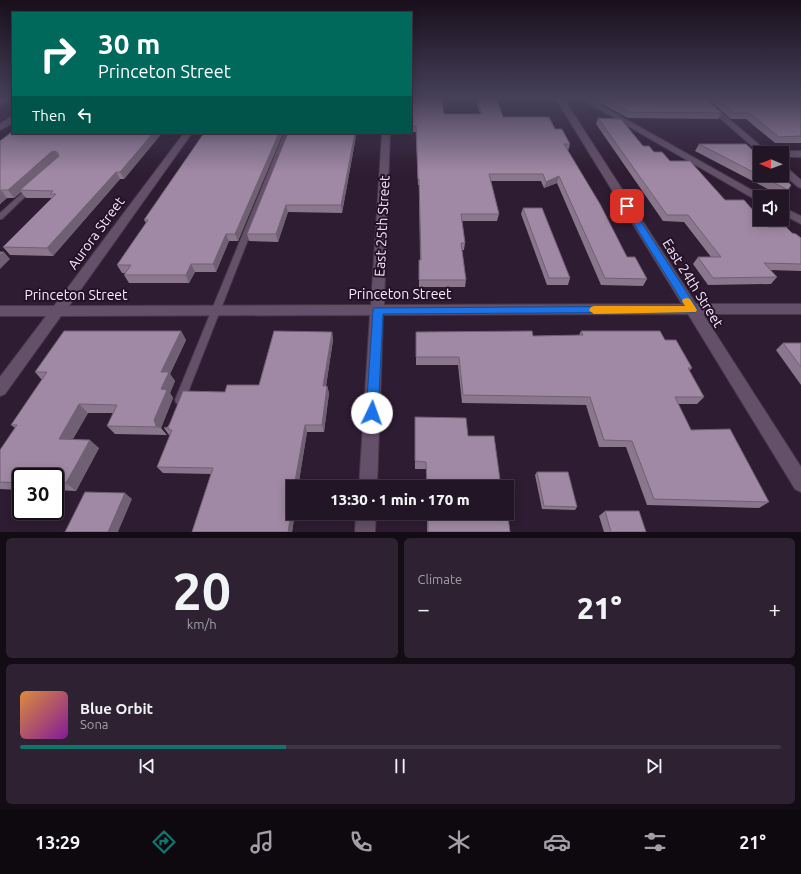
<!DOCTYPE html>
<meta charset="utf-8">
<style>
body{margin:0;font-family:Ubuntu,sans-serif;background:#2e2232;color:#f1f3f6;height:100vh;display:flex;flex-direction:column;font-size:15px;white-space:nowrap}
*{box-sizing:border-box;margin:0}
p{font-size:13px;color:#a29fa7}
.icon{flex:none;width:22px;height:22px;fill:none;stroke:currentColor;stroke-width:2;stroke-linecap:round;stroke-linejoin:round}
.map{position:relative;height:532px;overflow:hidden}
.details{display:flex;flex-direction:column;gap:6px;padding:6px;background:#130c15;flex:1}
.details>*{flex:none}
.guide{position:absolute;left:12px;top:12px;width:400px;height:122px;border-radius:0px;box-shadow:0 2px 10px #0003,0 0 0 1px #3f3443;background:#00695c;color:#fff;overflow:hidden}
.needle{width:26px;rotate:271deg}
.tools{position:absolute;left:753px;top:146px;display:grid;gap:8px}
.tools a{display:grid;place-items:center;width:36px;height:36px;border-radius:0px;background:#221526;box-shadow:0 2px 10px #0003,0 0 0 1px #3f3443;font-size:20px}
.speed{position:absolute;left:12px;top:468px;display:flex;gap:8px;font-size:20px;font-weight:700;text-align:center}
.speed>*{display:grid;place-content:center;width:52px;height:52px;border-radius:50%;background:#221526;box-shadow:0 2px 10px #0003,0 0 0 1px #3f3443;line-height:1}
.speed .limit{border:2px solid #111;border-radius:6px;background:#fff;color:#111}
.pin{position:absolute;display:grid;place-items:center;width:34px;height:34px;color:#fff;margin:-17px;border-radius:8px;box-shadow:0 2px 6px #0006}
.me{position:absolute;width:44px;margin:-22px;rotate:3deg;stroke-linejoin:round;filter:drop-shadow(0 0 3px #0008)}
.turn{display:flex;align-items:center;gap:14px;height:84px;padding:0 20px;font-size:18px}
.turn .icon{width:52px;height:52px;stroke-width:2.5}
.turn b{display:block;font-size:28px;line-height:34px}
.then{display:flex;align-items:center;height:38px;padding:0 20px;background:#0003;gap:8px;font-size:15px}
.big{font-size:30px;font-weight:800;line-height:1.1}
.details .tile{flex:1;display:flex;flex-direction:column;justify-content:center;gap:6px;min-width:0;padding:0 14px;border-radius:6px;background:#2e2232}
.details .dial{align-items:center;gap:0}
.dial b{font-size:52px;line-height:1}
.song{display:flex;align-items:center;gap:12px}
.cover{width:48px;height:48px;border-radius:6px;background:linear-gradient(135deg,hsl(30 70% 55%),hsl(290 70% 35%))}
.played{height:4px;border-radius:2px;background:linear-gradient(90deg,#0f766e 35%,#3f3443 35%)}
.keys{display:flex;justify-content:space-around;direction:ltr}
.heat{display:flex;justify-content:space-between;align-items:center;font-size:22px;direction:ltr}
.details .tiles{flex:1;display:grid;gap:6px;grid-template-columns:1fr 1fr}
.tile:last-child{grid-column:span 2}
.trip{position:absolute;left:286px;top:480px;width:228px;height:40px;border-radius:0px;background:#221526;box-shadow:0 2px 10px #0003,0 0 0 1px #3f3443;font-weight:800;line-height:40px;text-align:center}
.dock{display:flex;height:64px;justify-content:space-around;align-items:center;background:#0e080f;color:#a29fa7}
.dock .icon{width:28px;height:28px}
.dock .active{color:#0f766e}
.dock b{font-size:18px;color:#f1f3f6}
.map>svg:first-child{display:block}
</style>
<div class="map">
<svg width="801" height="532" viewBox="0 0 801 532">
<rect width="100%" height="100%" fill="#2e1c32"/>
<g fill="none" stroke-linecap="round" stroke-linejoin="round">
<g stroke="#48384a" stroke-width="2">
<g id="lane">
<path d="M284 133H290L185 400 184 403 180 405 176 403 175 400Z"/>
<path d="M32 185 35 187 34 188 2 219H0V213L30 186Z"/>
</g>
</g>
<g stroke="#48384a" stroke-width="2">
<g id="street">
<path d="M556 99H564L696 304H801V314H703L801 467V492L795 489 688 314 383 315 377 487H359L370 315 61 316 5 394 0 396V377L46 316H0V306H54L184 133H192L69 306 371 305 382 133H390L384 305 682 304Z"/>
<path d="M581 99H590L764 197H760V201L756 200Z"/>
<path d="M698 99H706L769 153H760Z"/>
<path d="M10 117H13V123L0 130V124Z"/>
<path d="M782 151H801V157H782V153H778Z"/>
<path d="M782 165 785 166 801 180V188L798 187 782 173Z"/>
<path d="M782 207 801 216V224L782 214Z"/>
<path d="M356 513H376L375 532H355Z"/>
</g>
</g>
<use href="#lane" fill="#655069" fill-rule="evenodd"/>
<use href="#street" fill="#655069" fill-rule="evenodd"/>
</g>
<g fill="#8a768d">
<path d="M412 99 444 114H480L476 99H497L503 117 555 129 570 144 568 151 627 257 647 279 643 286 601 285 557 183 544 188 541 181H491L499 214 497 221H462L465 243 464 250H462L466 280 465 287H419V260H420L419 185H418L416 132H412Z"/>
<path d="M596 99H706L722 113 718 119 628 118 598 102Z"/>
<path d="M708 99H801V143H775L746 119H731Z"/>
<path d="M598 118 643 146 670 161 725 200 768 227 792 233 801 238V271L770 270 777 277 771 284 708 285 693 264 698 257H711L684 222 663 221 596 124Z"/>
<path d="M13 133H162L124 179H120L53 256 10 255 3 247 52 198H26L21 192 14 198H7L0 204V141Z"/>
<path d="M204 133H283L238 241H229L216 272H195L189 283H129L124 275 126 273H122L117 265 146 223 144 220Z"/>
<path d="M356 136 342 213 288 212 278 242 249 241 247 234Z"/>
<path d="M699 144 791 185 783 197 695 151Z"/>
<path d="M523 208 570 278 568 285H547L521 214Z"/>
<path d="M181 331 186 340 170 374 175 381 170 393 173 398 161 428 167 435 115 434 107 426 113 413H88L73 439 99 448 76 491 55 490V477H21V490L0 489V450L15 428 11 425 42 380 35 372Z"/>
<path d="M581 331 665 340 692 368 689 371 704 397 697 404H678L691 430 769 502 759 508 647 505 626 447H599L586 405 462 403 458 365H416V332L533 336 579 335Z"/>
<path d="M332 332 333 340 326 386H327L329 393 324 432H307L298 487H293V515L294 519 292 532H192L211 474 163 473 157 467 170 435H169L164 428 168 427 225 392 259 385Z"/>
<path d="M783 343H801V385L776 350Z"/>
<path d="M415 417 468 436 501 487H426V469H415Z"/>
<path d="M537 472 577 507 575 510 542 509 535 475Z"/>
<path d="M605 511 646 532H604L599 516Z"/>
<path d="M427 513H507L510 532H427Z"/>
</g>
<g fill="#706073">
<path d="M0 99H10L0 106Z"/>
<path d="M153 133H162L124 179 120 172Z"/>
<path d="M279 133H283L238 241 235 234Z"/>
<path d="M355 133H356V136L342 213 341 205Z"/>
<path d="M55 151 60 159 20 190 21 192 14 198 8 190 51 152Z"/>
<path d="M116 172 120 179 53 256 47 248Z"/>
<path d="M559 176 557 183 544 188 546 182Z"/>
<path d="M1 190 7 198 0 204V191Z"/>
<path d="M286 205 288 212 278 242 276 234Z"/>
<path d="M226 234 229 241 216 272 213 264Z"/>
<path d="M4 252 10 259 0 269V255Z"/>
<path d="M191 264 195 272 189 283 186 275Z"/>
<path d="M181 331 186 340 170 374 175 381 170 393 173 398 161 428 160 427 156 426 154 420 161 389V372Z"/>
<path d="M332 332 333 340 325 393 323 386Z"/>
<path d="M327 386 329 393 324 432 322 425Z"/>
<path d="M79 404 88 413 68 447 59 439Z"/>
<path d="M305 425 307 432 298 487H294Z"/>
<path d="M90 440 99 448 76 491 66 483Z"/>
<path d="M293 492V515L294 519 292 532H288L289 513Z"/>
<path d="M125 493 132 499 118 532H108Z"/>
</g>
<g fill="#a089a4" stroke="#706073">
<path d="M412 99H442L444 114H482L478 99H497L503 117H549L555 129H562L570 144H564L600 204 627 257H635L647 279 605 278 559 176 546 182 543 174H489L499 214H461L465 243H461L466 280H419V260H421L419 179H418L416 126H413Z"/>
<path d="M606 99H706L722 113 630 112Z"/>
<path d="M718 99H801V136L779 137 749 113H735Z"/>
<path d="M598 118 621 119 643 146H649L654 152H662L670 161H690L725 200H744L760 218V219H761L768 227H786L792 233 796 234 801 238V264L764 263 777 277 713 278 698 257H721L688 215H667Z"/>
<path d="M13 131V133H153L120 172H116L47 248 3 247 56 194H50L53 191 20 190 59 156 58 153 55 151 51 152 8 190H1L0 191V141Z"/>
<path d="M204 133H279L235 234H226L213 264H191L186 275H124L131 265H117L148 220H144Z"/>
<path d="M288 133H355L341 205H286L276 234H247Z"/>
<path d="M699 144H746L760 157V175H780L791 185 788 190Z"/>
<path d="M523 208H542L570 278H549Z"/>
<path d="M0 252H4L0 255Z"/>
<path d="M64 331H181L161 372H169L161 389 167 390 154 420 156 426 160 427 107 426 117 405 79 404 59 439 90 440 66 483H55V477H21V483L0 482V450L17 425H11L47 372H35Z"/>
<path d="M274 331 332 332 323 386H327L322 425H305L294 487H293V492L289 513H291L288 532H192L213 468 157 467 172 430H169V428H164L168 427 170 423 183 391 225 392 227 385H259Z"/>
<path d="M532 331 533 336 583 335 581 331H660L665 340H676L692 368H688L704 397H675L691 430 730 429 769 502 654 499 632 441 604 440 590 397 463 395 459 357H416V332Z"/>
<path d="M783 343H801V367Z"/>
<path d="M415 417 466 418 468 436H494L501 487H427L426 462 415 461Z"/>
<path d="M537 472H568L577 507 544 506Z"/>
<path d="M85 492 125 493 108 532H65Z"/>
<path d="M507 509 510 532H428V513H507Z"/>
<path d="M605 511H639L646 532H611Z"/>
</g>
<linearGradient id="sky" x2="0" y2="1"><stop stop-color="#190f1c"/><stop offset="0.57" stop-color="#46405a"/><stop offset="1" stop-color="#46405a" stop-opacity="0"/></linearGradient>
<rect width="801" height="173" fill="url(#sky)"/>
<path fill="#1a73e8" stroke="#114b97" d="M624 204H627L631 206 696 307 697 310 696 312 383 314 378 413 376 417 372 419 368 417 366 413 373 310 374 308 685 306 623 206Z"/>
<path fill="#f59e0b" d="M687 298 690 299 697 310 696 312 594 314 591 312 589 310 591 307 594 306H685L682 301 683 299Z"/>
<g text-anchor="middle" stroke-width="4" stroke-linejoin="round" paint-order="stroke">
<g font-size="14" fill="#f8ebfa" stroke="#241228">
<text transform="translate(382 226) rotate(-87)" y="5">East 25th Street</text>
<text transform="translate(96 233) rotate(-54)" y="5">Aurora Street</text>
<text transform="translate(693 283) rotate(58)" y="5">East 24th Street</text>
<text x="400" y="299">Princeton Street</text>
<text x="76" y="300">Princeton Street</text>
</g>
</g>
</svg>
<div class="tools">
<a><svg class="needle" viewBox="-14 -14 28 28"><path d="M0-13l5 13h-10z" fill="#e53935"/><path d="M0 13l5-13h-10z" fill="#a29fa7"/></svg></a>
<a><svg class="icon" aria-label="sound" viewBox="0 0 24 24"><path d="M4 9h4l5-4v14l-5-4H4zM17 9q2 3 0 6"/></svg></a>
</div>
<div class="speed"><div class="limit">30</div></div>
<div class="pin" style="left:627px;top:206px;background:#d93025"><svg class="icon" aria-label="arrive" viewBox="0 0 24 24"><path d="M6 21V4h12l-3 4 3 4H6"/></svg></div>
<svg class="me" style="left:372px;top:413px" viewBox="-20 -20 40 40"><circle r="19" fill="#fff"/><path d="M0-13L10 11 0 6-10 11z" fill="#1a73e8"/></svg>
<div class="trip">13:30 · 1 min · 170 m</div>
<div class="guide">
<div class="turn"><svg class="icon" aria-label="right" viewBox="0 0 24 24"><path d="M7 20v-9h11M14 6l5 5-5 5"/></svg><div><b>30 m</b>Princeton Street</div></div>
<div class="then">Then<svg class="icon" aria-label="left" viewBox="0 0 24 24"><path d="M17 20v-9H6M10 6l-5 5 5 5"/></svg></div>
</div>
</div>
<section class="details">
<div class="tiles">
<div class="tile dial"><b>20</b><p>km/h</p></div>
<div class="tile"><p>Climate</p>
<div class="heat"><a>−</a><b class="big">21°</b><a>+</a></div>
</div>
<div class="tile">
<div class="song"><i class="cover"></i><div><b>Blue Orbit</b><p>Sona</p></div></div>
<div class="played"></div>
<div class="keys"><svg class="icon" aria-label="previous" viewBox="0 0 24 24"><path d="M18 5L8 12l10 7zM5 5v14"/></svg><svg class="icon" aria-label="pause" viewBox="0 0 24 24"><path d="M8 5v14M16 5v14"/></svg><svg class="icon" aria-label="next" viewBox="0 0 24 24"><path d="M6 5l10 7-10 7zM19 5v14"/></svg></div>
</div>
</div>
</section>
<nav class="dock">
<b>13:29</b>
<svg class="icon active" aria-label="directions" viewBox="0 0 24 24"><path d="M12 3l9 9-9 9-9-9zM9 14v-3h6M13 9l2 2-2 2"/></svg>
<svg class="icon" aria-label="music" viewBox="0 0 24 24"><path d="M9 18V5l10-2v13"/><circle cx="6" cy="18" r="3"/><circle cx="16" cy="16" r="3"/></svg>
<svg class="icon" aria-label="phone" viewBox="0 0 24 24"><path d="M5 4h4l2 5-3 2q2 4 5 5l2-3 5 2v4C11 20 4 13 5 4z"/></svg>
<svg class="icon" aria-label="climate" viewBox="0 0 24 24"><path d="M12 3v18M4 7l16 10M4 17L20 7"/></svg>
<svg class="icon" aria-label="car" viewBox="0 0 24 24"><path d="M5 17H2v-5l4-1 3-4h7l3 4 3 1v5h-3M9 17h6M6 11h13"/><circle cx="7" cy="17" r="2"/><circle cx="17" cy="17" r="2"/></svg>
<svg class="icon" aria-label="filters" viewBox="0 0 24 24"><path d="M4 7h16M4 17h16"/><circle cx="9" cy="7" r="2"/><circle cx="15" cy="17" r="2"/></svg>
<b>21°</b>
</nav>
